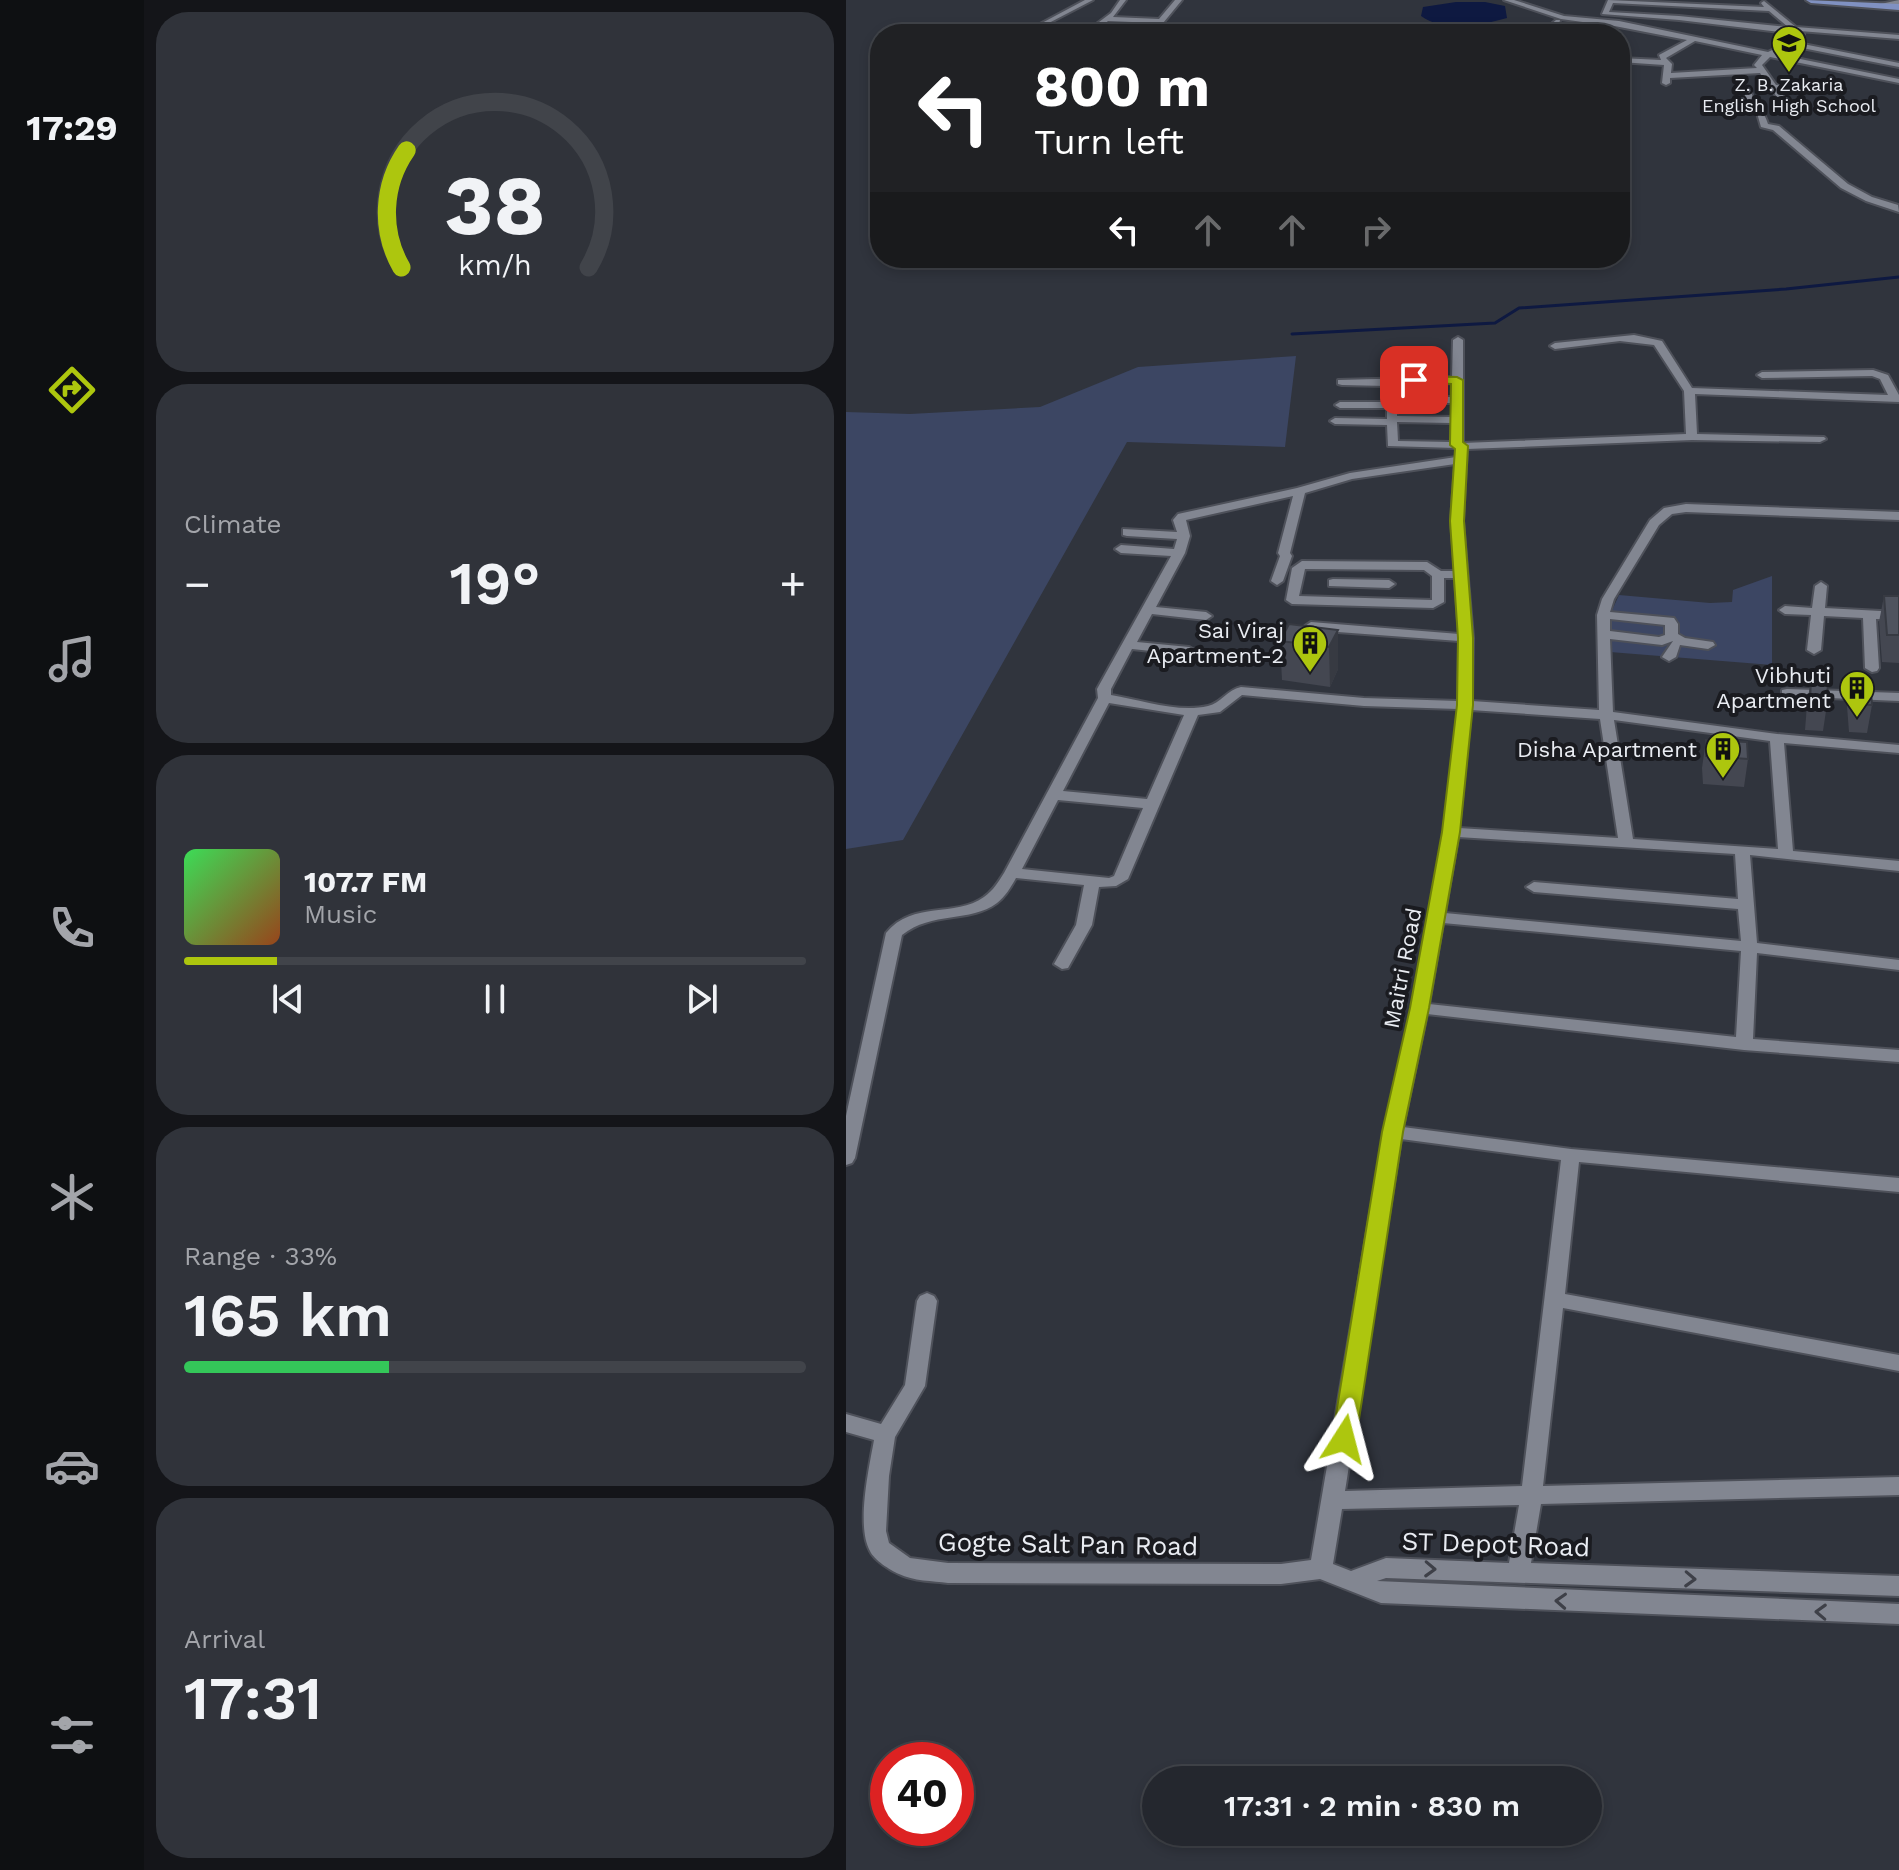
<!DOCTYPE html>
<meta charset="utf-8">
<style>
body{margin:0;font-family:"Work Sans",sans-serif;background:#30333a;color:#f1f3f6;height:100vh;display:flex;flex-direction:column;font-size:30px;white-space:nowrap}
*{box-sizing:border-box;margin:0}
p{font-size:26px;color:#a3a5aa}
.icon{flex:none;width:44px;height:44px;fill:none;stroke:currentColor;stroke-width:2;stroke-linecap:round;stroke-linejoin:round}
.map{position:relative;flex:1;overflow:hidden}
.sheet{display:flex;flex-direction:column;gap:12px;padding:12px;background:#141519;width:702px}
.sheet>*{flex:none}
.banner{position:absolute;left:24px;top:24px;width:760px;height:244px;border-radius:32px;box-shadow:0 4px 12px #0003,0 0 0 2px #41444a;background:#202124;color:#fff;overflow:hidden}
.speed{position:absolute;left:24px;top:1742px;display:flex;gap:16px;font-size:40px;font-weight:700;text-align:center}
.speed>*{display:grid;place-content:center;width:104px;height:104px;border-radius:50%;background:#24272e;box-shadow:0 4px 12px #0003,0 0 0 2px #41444a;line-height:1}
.speed .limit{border:12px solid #d22;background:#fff;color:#111}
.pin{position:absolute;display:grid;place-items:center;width:68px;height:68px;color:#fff;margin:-34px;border-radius:16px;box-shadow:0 4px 12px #0006}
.me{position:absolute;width:88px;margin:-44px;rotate:9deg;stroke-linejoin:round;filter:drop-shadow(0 0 6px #0008)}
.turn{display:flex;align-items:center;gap:28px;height:168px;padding:0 32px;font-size:36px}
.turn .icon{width:104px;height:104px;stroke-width:2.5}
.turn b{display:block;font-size:56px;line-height:68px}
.lanes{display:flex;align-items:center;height:76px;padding:0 32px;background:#0003;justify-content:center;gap:40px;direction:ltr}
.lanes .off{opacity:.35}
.big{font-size:60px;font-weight:600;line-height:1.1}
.sheet .widget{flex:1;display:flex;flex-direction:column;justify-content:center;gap:12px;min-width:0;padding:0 28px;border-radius:32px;background:#30333a}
.sheet .dial{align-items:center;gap:0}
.dial svg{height:208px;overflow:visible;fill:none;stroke:#41444a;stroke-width:7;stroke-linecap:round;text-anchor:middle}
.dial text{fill:#f1f3f6;stroke:none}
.song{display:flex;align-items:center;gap:24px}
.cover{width:96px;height:96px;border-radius:12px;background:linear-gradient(135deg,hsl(130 70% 55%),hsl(20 70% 35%))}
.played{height:8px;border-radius:4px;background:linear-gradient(90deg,#adc60e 15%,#41444a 15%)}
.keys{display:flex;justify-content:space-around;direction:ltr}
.heat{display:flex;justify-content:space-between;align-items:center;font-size:44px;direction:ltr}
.charge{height:12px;border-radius:6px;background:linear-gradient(90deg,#34c759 33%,#41444a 0)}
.trip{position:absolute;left:296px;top:1766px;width:460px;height:80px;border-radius:40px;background:#24272e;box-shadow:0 4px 12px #0003,0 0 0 2px #41444a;font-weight:600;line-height:80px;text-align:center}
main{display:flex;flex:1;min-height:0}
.tabs{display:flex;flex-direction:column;width:144px;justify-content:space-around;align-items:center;background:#0e1012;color:#a3a5aa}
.tabs .icon{width:56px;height:56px}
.tabs .active{color:#adc60e}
.tabs b{font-size:36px;color:#f1f3f6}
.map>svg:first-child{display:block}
</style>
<main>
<nav class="tabs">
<b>17:29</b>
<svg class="icon active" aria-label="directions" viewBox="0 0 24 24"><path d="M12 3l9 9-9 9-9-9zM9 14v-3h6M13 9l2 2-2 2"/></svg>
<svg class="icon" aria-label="music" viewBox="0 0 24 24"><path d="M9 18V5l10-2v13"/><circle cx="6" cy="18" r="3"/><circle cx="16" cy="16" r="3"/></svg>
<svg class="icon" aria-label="phone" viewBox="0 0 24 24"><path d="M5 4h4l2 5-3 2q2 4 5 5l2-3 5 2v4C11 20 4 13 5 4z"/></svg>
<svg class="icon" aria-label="climate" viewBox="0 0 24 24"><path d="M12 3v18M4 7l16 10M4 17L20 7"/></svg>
<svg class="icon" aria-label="car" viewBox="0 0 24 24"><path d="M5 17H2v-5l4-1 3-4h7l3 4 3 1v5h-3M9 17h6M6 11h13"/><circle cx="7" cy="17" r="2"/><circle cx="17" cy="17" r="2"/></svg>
<svg class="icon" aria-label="filters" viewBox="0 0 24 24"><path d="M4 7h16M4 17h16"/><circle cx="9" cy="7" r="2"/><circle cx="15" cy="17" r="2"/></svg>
</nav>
<section class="sheet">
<div class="widget dial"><svg viewBox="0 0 100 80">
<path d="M14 69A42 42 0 1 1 86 69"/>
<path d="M14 69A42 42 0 0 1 16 24" stroke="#adc60e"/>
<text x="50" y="56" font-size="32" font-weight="700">38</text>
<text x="50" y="72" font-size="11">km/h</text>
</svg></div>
<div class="widget"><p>Climate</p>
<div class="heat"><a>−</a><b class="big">19°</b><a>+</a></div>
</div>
<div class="widget">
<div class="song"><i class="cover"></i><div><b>107.7 FM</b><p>Music</p></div></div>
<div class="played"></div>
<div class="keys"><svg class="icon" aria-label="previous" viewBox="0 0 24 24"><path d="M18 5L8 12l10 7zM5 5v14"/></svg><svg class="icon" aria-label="pause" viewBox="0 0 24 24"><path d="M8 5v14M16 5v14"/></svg><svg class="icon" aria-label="next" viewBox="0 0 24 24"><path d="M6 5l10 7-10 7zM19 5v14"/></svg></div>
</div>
<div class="widget"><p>Range · 33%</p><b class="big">165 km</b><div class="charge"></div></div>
<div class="widget"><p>Arrival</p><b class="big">17:31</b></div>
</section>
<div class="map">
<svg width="1053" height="1870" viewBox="0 0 1053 1870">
<rect width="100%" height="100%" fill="#30343d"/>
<g fill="#3c4663">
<path d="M450 356 439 447 281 442 57 840 0 849V412L64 414 194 407 292 367Z"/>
<path d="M926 576V665L764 652 763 617 773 595 864 603 886 602 887 590Z"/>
</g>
<path fill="#0e1941" d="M639 2 659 6 661 18C634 25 601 34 575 16L577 7 610 2Z"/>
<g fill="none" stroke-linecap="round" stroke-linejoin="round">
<path stroke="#0e1941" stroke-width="3" d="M446 334 649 323 673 308 940 289 1053 277"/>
<g stroke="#4e515a" stroke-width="4">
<g id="minor">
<path d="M239 0H247L199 25 194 24Z"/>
<path d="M274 0H280L267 17 313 19 329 0H336L308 34H300L310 23 262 21 257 25 261 34H253L249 25 265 13Z"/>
<path d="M658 0H668L718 16 773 21 922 52 949 39 950 34 833 20 756 14 762 0 918 7 915 3 918 1 950 27 1053 35V39L954 31 958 34 952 43 1053 63V67L946 46 930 54 1053 79V83L924 57 916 65 930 85 953 84 957 86 933 89 942 104H936L914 73 824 78V83L820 85 816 83 818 65 774 62V58L815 60 813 55 841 40 753 23 734 34H725L744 23 715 19ZM767 3 923 11 942 27 833 16 763 12ZM849 41 916 55 908 65 911 68 825 73 826 64 820 58Z"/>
<path d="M1053 0V4L1033 7 1030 5Z"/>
<path d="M710 20H714L713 24 717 25V27L706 30 702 34H694Z"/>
<path d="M610 25 633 34H622L609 29 552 30 548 28Z"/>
<path d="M899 92H905C909 105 918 110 922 124L933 126 1002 184 1026 197 1052 205 1053 212 1020 201 995 188 927 130 915 127 911 113 899 101Z"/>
<path d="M788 335 816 341 846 388 1042 395 1034 379 1026 376 916 378 911 375 916 372 1027 370 1042 375 1053 395V402L849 394 851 434 978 437 980 439 974 442 846 440 621 449 617 521 627 638 626 701 753 710 751 615 756 599 804 520 818 508 840 504 1053 512V520L840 512 826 514 813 525 768 599 764 612 828 618 832 624V634L839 638 867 642 869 645 862 649 834 645 830 657 823 661 816 657 827 641 816 645 764 639 767 712 931 734 1053 745V753L938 743 947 851 1053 861V871L904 855 911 943 1053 960V970L911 953 907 1039 1053 1050V1062L898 1050 581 1014 557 1127 725 1149 1053 1178V1192L733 1162 719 1294 1053 1355V1371L717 1308 697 1486 1053 1477V1495L695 1504 685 1563 1053 1576V1596L540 1578 531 1581 1053 1604V1624L535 1603 474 1579 435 1584 102 1583C87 1581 67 1581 53 1574 44 1570 28 1560 24 1551 10 1526 23 1468 28 1440L0 1432V1414L35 1424 59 1385 71 1301 74 1296 81 1293 88 1296 91 1301 79 1386 49 1437 43 1476 40 1531 43 1543 64 1558 102 1563 435 1564 465 1560 538 1132 566 1008 598 832 612 709 518 706 396 695 374 712 352 715 282 879 270 886 253 887 246 925 222 968 216 969 208 964 230 925 238 885 170 878C165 887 159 897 151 903 124 923 86 911 56 935L9 1158 6 1163 0 1165V1116L40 933C67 900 109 918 138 897 147 891 153 881 158 873L252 698 251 689 325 556 275 553 269 549 275 545 328 549 331 539 281 536 277 535V529L331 532 327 520 332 514 451 488 504 473 610 457V448L542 446 541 425 489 424 484 421 489 418 541 419V408H494L489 405 494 402H541V386L496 385 492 384V380L606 377 607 340 612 337 617 340V443L840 434 838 391 808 345 774 341 709 349 704 346 709 343ZM606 383V397H551V385ZM551 403H606V417L551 416ZM551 422 606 423 605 442 552 441ZM609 464 605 521 609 571H595L581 562 456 561 446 568 440 600 446 604 587 608 598 602V578H609L613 634 465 622 459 626 465 630 613 641 612 701 518 698 395 687C381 690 375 703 362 706 332 713 295 700 265 695V689L286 649 343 655 350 651 343 647 291 642 306 614 360 620 366 616 360 612 310 607 339 553 344 536 340 520 447 496 432 553 434 556 425 581 431 585 437 581 446 556 444 553 459 493 506 479ZM459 569 578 570 586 576V600L453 596ZM764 619 819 625V635L813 637 764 631ZM263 703 338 715 301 799 217 791ZM625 710 754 719 772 838 613 828ZM768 720 924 741 932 849 787 839ZM212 800 297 808 268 876 263 878 176 869ZM612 837 889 854 892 899 688 882 680 887 688 892 892 909 895 941 599 913ZM597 923 895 951 890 1037 583 1004ZM555 1139 715 1160 676 1486 499 1491ZM673 1505 663 1563 540 1558 505 1571 487 1564 496 1509Z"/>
<path d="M487 579 543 580 549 584 543 588 483 586V580Z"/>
<path d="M975 582 981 586 979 608 1053 612V620L1030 619 1033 668 1031 671 1026 672 1019 668 1017 618 978 616 975 650 968 654 961 650 965 615 939 614 933 610 939 606 966 608 969 586Z"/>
<path d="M941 689 1053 693V701L936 696V690Z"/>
</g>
</g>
<g stroke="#4e515a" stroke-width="4">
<path id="major" d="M960 0 1053 4V10L965 3Z"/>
</g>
<use href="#minor" fill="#828691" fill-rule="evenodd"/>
<use href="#major" fill="#8091c1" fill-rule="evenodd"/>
</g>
<g fill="#444751">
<path d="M1038 596H1053V663L1036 662 1033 622Z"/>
<path d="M492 630V669L484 687 436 680 434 641Z"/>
<path d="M965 678 981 704 977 731 959 730 961 705Z"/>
<path d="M1006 678 1026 705 1021 733 1003 732 1001 706Z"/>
<path d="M860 740 902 759 898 787 857 784 856 768Z"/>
</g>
<path fill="#373a42" d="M492 630V669L484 687 483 647Z"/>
<g fill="#4f535e" stroke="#373a42" stroke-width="2">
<path d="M1038 596H1053V635H1041Z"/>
<path d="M443 624 492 630 483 647 434 641Z"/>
<path d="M965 678 982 680 981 704 964 702Z"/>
<path d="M1006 678 1024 680 1026 705 1008 704Z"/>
<path d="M860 740 901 742 902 759 860 756Z"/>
</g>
<defs><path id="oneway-chevron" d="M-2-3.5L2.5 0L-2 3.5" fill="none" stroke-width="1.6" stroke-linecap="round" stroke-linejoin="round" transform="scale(2)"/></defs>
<g stroke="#3e4048">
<use href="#oneway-chevron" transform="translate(584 1569) rotate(2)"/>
<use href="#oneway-chevron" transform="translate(844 1579) rotate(2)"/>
<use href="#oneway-chevron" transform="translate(715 1601) rotate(-177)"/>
<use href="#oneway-chevron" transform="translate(975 1612) rotate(-178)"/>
</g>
<path fill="#adc60e" stroke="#708109" stroke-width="2" d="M568 376 611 377 617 380V442L622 446 618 521 627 638V705L614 832 583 1008 557 1132 510 1439 506 1446 498 1449 490 1446 486 1439 536 1132 564 1008 596 832 611 705 612 638 604 521 609 449 604 445 605 384 564 382 562 380Z"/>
<defs>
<g id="school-pin" transform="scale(1.8)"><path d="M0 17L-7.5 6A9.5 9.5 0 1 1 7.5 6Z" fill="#adc60e" stroke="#1a1b20"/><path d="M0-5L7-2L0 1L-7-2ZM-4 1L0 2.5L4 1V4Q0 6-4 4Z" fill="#111"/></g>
<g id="building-pin" transform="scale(1.8)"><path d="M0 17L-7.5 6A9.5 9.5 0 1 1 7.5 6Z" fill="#adc60e" stroke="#1a1b20"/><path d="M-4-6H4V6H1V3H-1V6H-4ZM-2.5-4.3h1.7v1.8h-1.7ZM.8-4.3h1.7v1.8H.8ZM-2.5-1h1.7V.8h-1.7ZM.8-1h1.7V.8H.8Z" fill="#111"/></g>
</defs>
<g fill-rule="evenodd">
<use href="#school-pin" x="943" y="43"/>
<use href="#building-pin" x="464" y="643"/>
<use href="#building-pin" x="1011" y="688"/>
<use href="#building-pin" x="877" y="749"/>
</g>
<g text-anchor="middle" stroke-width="8" stroke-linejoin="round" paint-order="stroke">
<g font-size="18" fill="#e9ecf2" stroke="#1a1b20">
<text x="943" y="91">Z. B. Zakaria<tspan x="943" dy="21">English High School</tspan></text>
</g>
<g font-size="22" fill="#e9ecf2" stroke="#1a1b20" text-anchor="end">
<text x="438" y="638">Sai Viraj<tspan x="438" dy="25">Apartment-2</tspan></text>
<text x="985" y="683">Vibhuti<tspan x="985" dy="25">Apartment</tspan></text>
<text x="851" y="757">Disha Apartment</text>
</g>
<g font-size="22" fill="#e9ecf2" stroke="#1a1b20">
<text transform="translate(556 968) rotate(-79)" y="8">Maitri Road</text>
</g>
<g font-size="26" fill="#e9ecf2" stroke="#1a1b20">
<text transform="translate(222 1544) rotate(1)" y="9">Gogte Salt Pan Road</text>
<text transform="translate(650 1544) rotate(2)" y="9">ST Depot Road</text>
</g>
</g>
</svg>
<div class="speed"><div class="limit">40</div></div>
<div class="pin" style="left:568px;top:380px;background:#d93025"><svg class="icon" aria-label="arrive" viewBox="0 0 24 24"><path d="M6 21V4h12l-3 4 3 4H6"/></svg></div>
<svg class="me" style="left:498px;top:1439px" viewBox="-20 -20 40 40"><path d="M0-17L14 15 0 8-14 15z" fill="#adc60e" stroke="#fff" stroke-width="4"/></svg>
<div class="trip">17:31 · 2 min · 830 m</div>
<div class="banner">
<div class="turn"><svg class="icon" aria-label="left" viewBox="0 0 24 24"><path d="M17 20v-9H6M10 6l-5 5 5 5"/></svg><div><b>800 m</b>Turn left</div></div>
<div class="lanes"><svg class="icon" aria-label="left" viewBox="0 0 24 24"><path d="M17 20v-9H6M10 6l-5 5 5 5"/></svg><svg class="icon off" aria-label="ahead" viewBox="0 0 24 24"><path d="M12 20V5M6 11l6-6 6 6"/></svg><svg class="icon off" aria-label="ahead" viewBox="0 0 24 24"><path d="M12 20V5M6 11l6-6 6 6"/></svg><svg class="icon off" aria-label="right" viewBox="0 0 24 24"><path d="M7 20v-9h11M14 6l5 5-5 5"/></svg></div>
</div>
</div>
</main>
